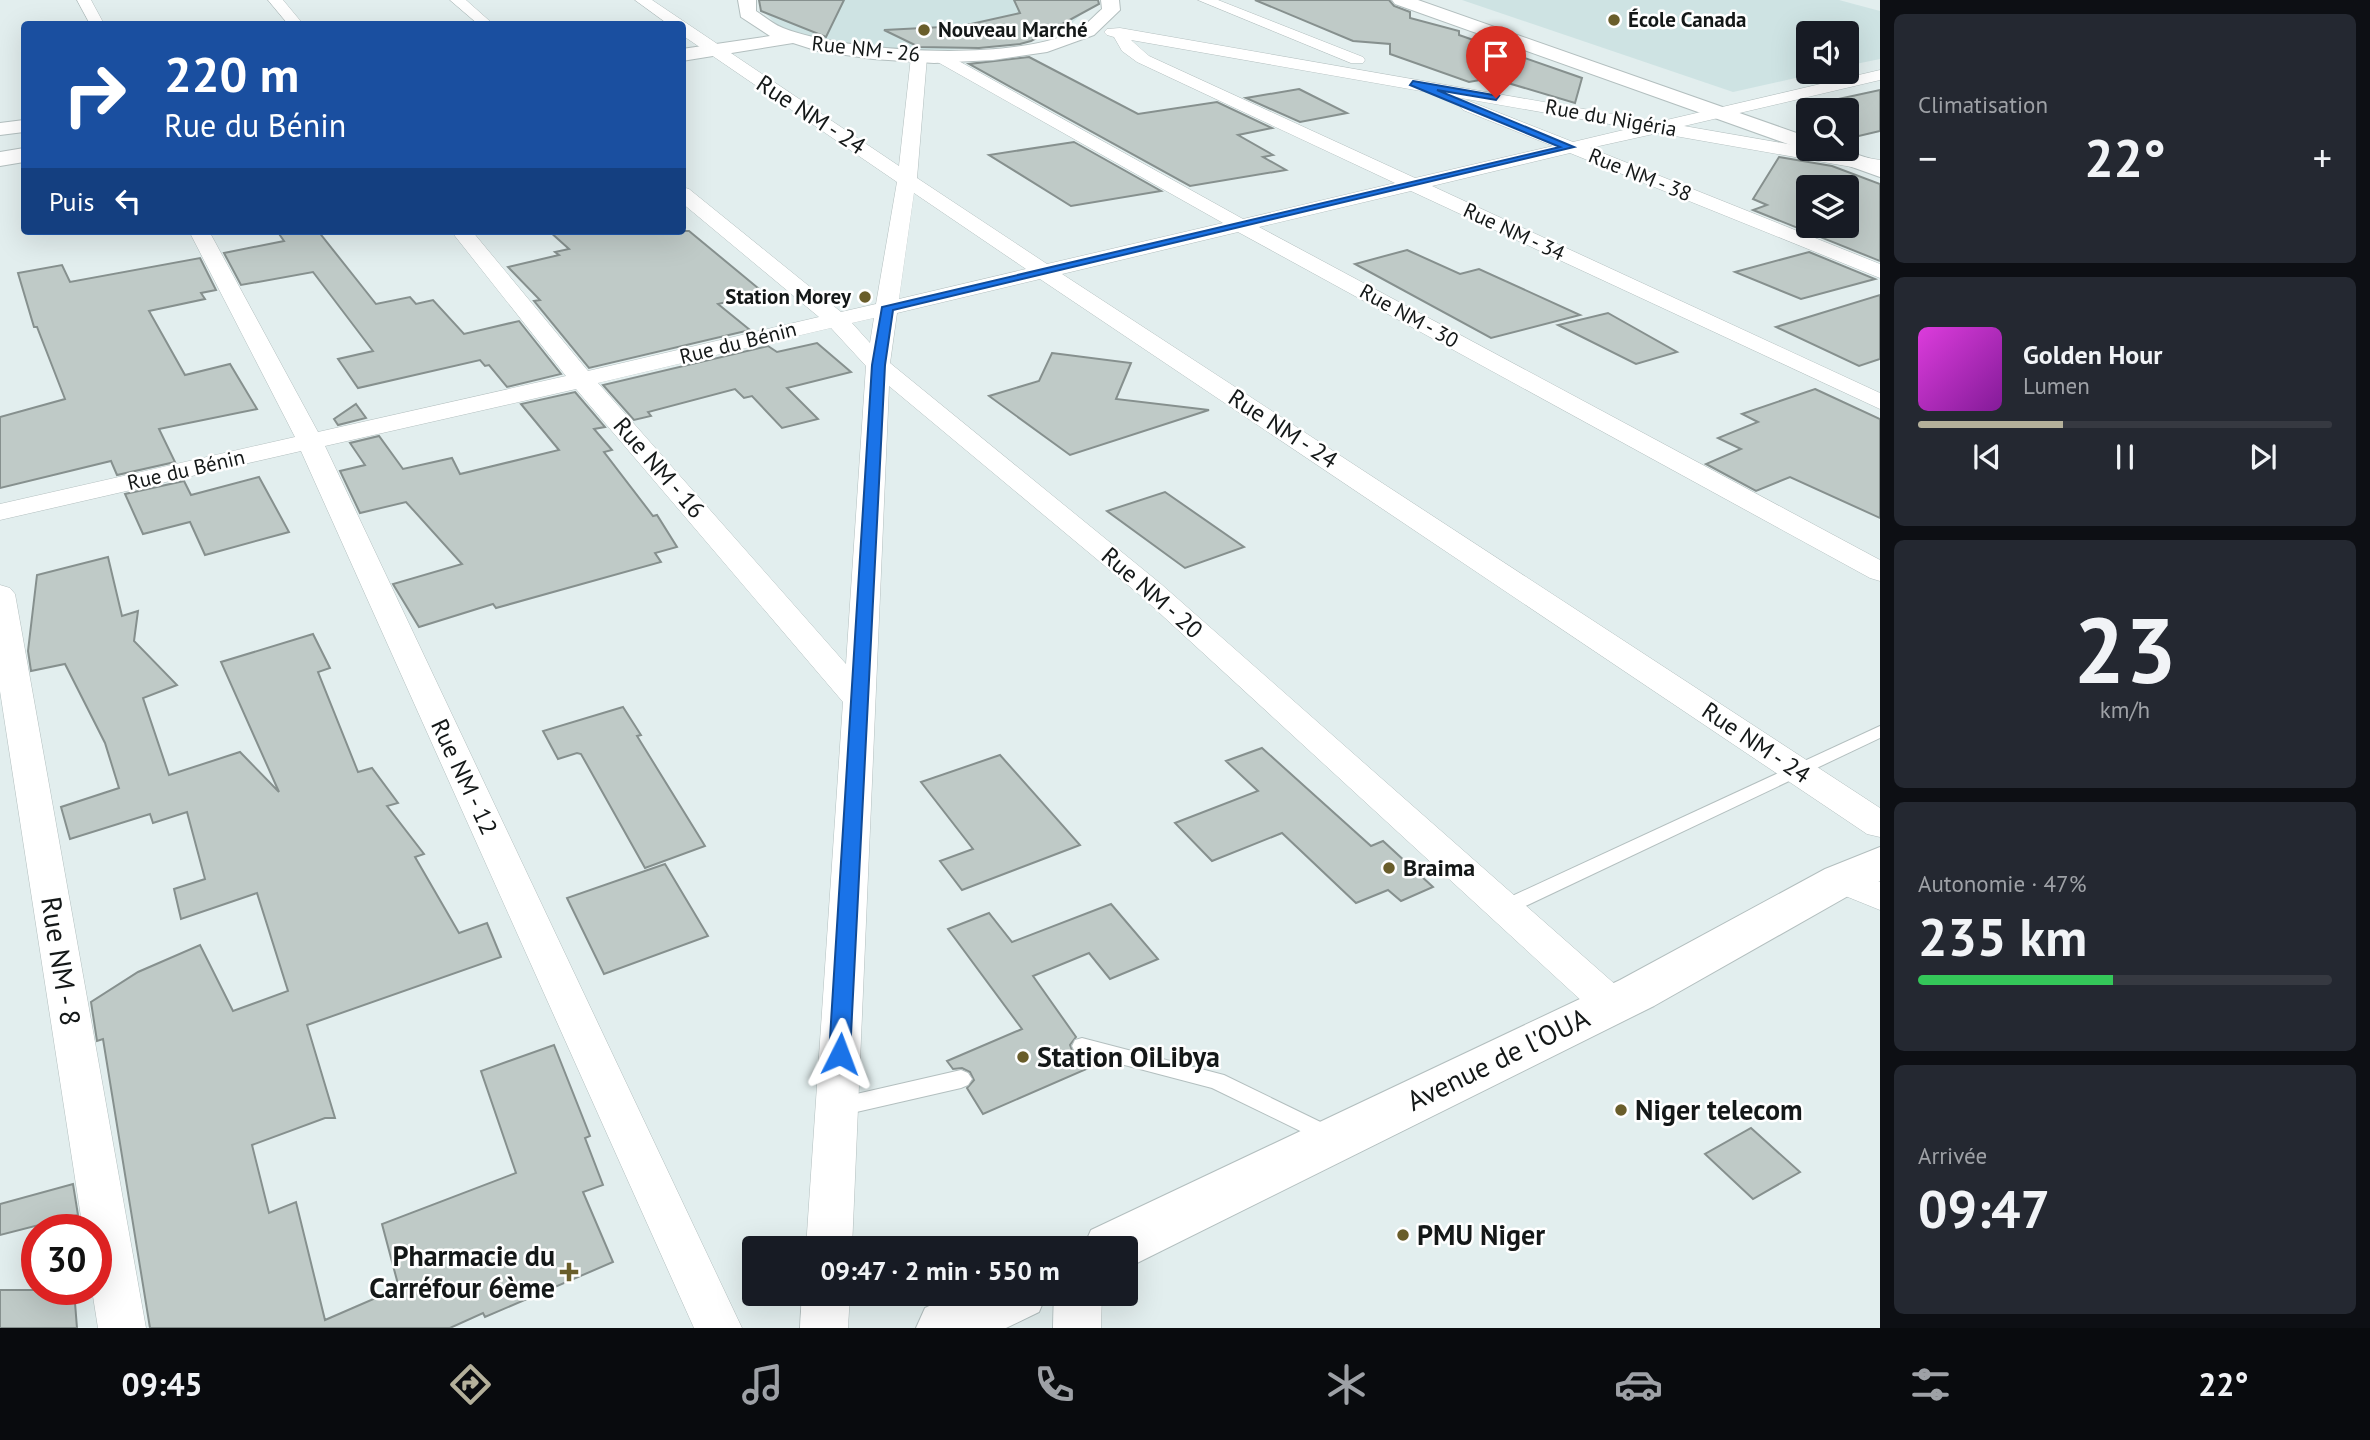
<!DOCTYPE html>
<html lang="fr">
<meta charset="utf-8">
<style>
body{margin:0;font-family:"PT Sans",sans-serif;background:#242831;color:#f1f3f6;height:100vh;display:flex;flex-direction:column;font-size:26px;white-space:nowrap}
*{box-sizing:border-box;margin:0}
p{font-size:23px;color:#9ea1a6}
.icon{flex:none;width:38px;height:38px;fill:none;stroke:currentColor;stroke-width:2;stroke-linecap:round;stroke-linejoin:round}
.map{position:relative;flex:1;overflow:hidden}
.drawer{display:flex;flex-direction:column;gap:14px;padding:14px;background:#0d0f14;width:490px}
.drawer>*{flex:none}
.hud{position:absolute;left:21px;top:21px;width:665px;height:214px;border-radius:7px;box-shadow:0 7px 28px #0002;background:#1a4fa0;color:#fff;overflow:hidden}
.buttons{position:absolute;left:1796px;top:21px;display:grid;gap:14px}
.buttons a{display:grid;place-items:center;width:63px;height:63px;border-radius:7px;background:#171b24;box-shadow:0 7px 28px #0002;font-size:35px}
.speed{position:absolute;left:21px;top:1214px;display:flex;gap:14px;font-size:35px;font-weight:700;text-align:center}
.speed>*{display:grid;place-content:center;width:91px;height:91px;border-radius:50%;background:#171b24;box-shadow:0 7px 28px #0002;line-height:1}
.speed .limit{border:10px solid #d22;background:#fff;color:#111}
.pin{position:absolute;display:grid;place-items:center;width:60px;height:60px;color:#fff;margin:-72px -30px;border-radius:50% 50% 50% 0;rotate:-45deg;box-shadow:0 0 7px #0007}
.pin .icon{rotate:45deg}
.me{position:absolute;width:77px;margin:-38px;rotate:3deg;stroke-linejoin:round;filter:drop-shadow(0 0 5px #0008)}
.turn{display:flex;align-items:center;gap:24px;height:147px;padding:0 28px;font-size:32px}
.turn .icon{width:91px;height:91px;stroke-width:2.5}
.turn b{display:block;font-size:49px;line-height:60px}
.then{display:flex;align-items:center;height:66px;padding:0 28px;background:#0003;gap:14px;font-size:26px}
.big{font-size:52px;font-weight:700;line-height:1.1}
.drawer .widget{flex:1;display:flex;flex-direction:column;justify-content:center;gap:10px;min-width:0;padding:0 24px;border-radius:10px;background:#242831}
.drawer .dial{align-items:center;gap:0}
.dial b{font-size:91px;line-height:1}
.song{display:flex;align-items:center;gap:21px}
.cover{width:84px;height:84px;border-radius:10px;background:linear-gradient(135deg,hsl(300 70% 55%),hsl(290 70% 35%))}
.played{height:7px;border-radius:4px;background:linear-gradient(90deg,#b4b09a 35%,#363941 35%)}
.keys{display:flex;justify-content:space-around;direction:ltr}
.heat{display:flex;justify-content:space-between;align-items:center;font-size:38px;direction:ltr}
.charge{height:10px;border-radius:5px;background:linear-gradient(90deg,#34c759 47%,#363941 0)}
.trip{position:absolute;left:742px;top:1236px;width:396px;height:70px;border-radius:7px;background:#171b24;box-shadow:0 7px 28px #0002;font-weight:700;line-height:70px;text-align:center}
.tabs{display:flex;height:112px;justify-content:space-around;align-items:center;background:#090b0e;color:#9ea1a6}
.tabs .icon{width:49px;height:49px}
.tabs .selected{color:#b4b09a}
.tabs b{font-size:32px;color:#f1f3f6}
main{display:flex;flex:1;min-height:0}
.map>svg:first-child{display:block}
</style>
<main>
<div class="map">
<svg width="1880" height="1328" viewBox="0 0 1880 1328">
<rect width="100%" height="100%" fill="#e2eeee"/>
<g fill="#cee3e3">
<path d="M766 0H1084L1085 11 1071 24 1040 37 1001 45 949 50H890L846 45 805 36 777 25 764 12Z"/>
<path d="M1462 0H1839L1880 11V59L1846 66V33H1808V72H1822L1733 92Z"/>
</g>
<g fill="#bfcac7" stroke="#86908e" stroke-width="2" fill-rule="evenodd">
<path d="M759 0H844L826 37 761 11Z"/>
<path d="M1014 0H1098L1099 4 1031 41 1020 44 979 48 919 47 884 30 962 26 1020 13Z"/>
<path d="M1255 0H1389L1394 6 1410 12V18L1459 31V35L1582 78 1575 103 1491 78 1469 82 1390 54V44L1353 41Z"/>
<path d="M1029 57 1138 114 1217 102 1272 128 1238 135 1273 155 1263 157 1286 170 1190 186 969 64Z"/>
<path d="M1299 89 1347 113 1300 122 1246 98Z"/>
<path d="M1880 90V131L1846 139V110H1808L1811 105Z"/>
<path d="M1074 142 1161 191 1071 206 989 155Z"/>
<path d="M1779 157 1832 166 1880 184V261L1753 210 1767 205 1753 199ZM1808 187H1846V226H1808Z"/>
<path d="M277 231H318L376 304 410 297 416 304 433 300 464 334 519 321 561 374 507 387 489 365 485 366 480 360 358 388 338 359 373 351 313 272 241 285 224 253 284 241Z"/>
<path d="M549 231H689L764 293 718 304 750 330 589 368 534 301 540 300 508 267 559 255 555 252 569 249Z"/>
<path d="M1407 250 1460 274 1479 269 1580 315 1491 338 1355 264Z"/>
<path d="M1809 252 1875 279 1801 299 1735 272Z"/>
<path d="M200 258 216 290 201 293 205 299 149 311 185 375 230 364 257 409 159 429 175 462 117 475 111 461 0 488V417L65 399 37 327H34L18 273 62 265 70 282Z"/>
<path d="M1880 295V359L1859 366 1776 327Z"/>
<path d="M1608 313 1677 352 1636 364 1558 325Z"/>
<path d="M817 343 851 372 787 388 818 419 782 428 752 396 744 398 735 389 648 412 651 416 634 420 603 385 768 346 777 352Z"/>
<path d="M1052 353 1131 363 1116 399 1209 410 1070 455 989 396 1039 381Z"/>
<path d="M1815 389 1880 419V518L1790 477 1756 491 1706 464 1741 449 1718 438 1758 422 1742 414Z"/>
<path d="M575 392 605 427 594 429 612 450 604 452 653 516 657 515 677 547 655 553 661 562 496 608 493 604 419 627 393 584 462 564 406 502 360 513 340 471 365 465 350 443 379 436 403 469 452 458 460 474 559 450 521 404Z"/>
<path d="M356 404 366 418 338 425 334 419Z"/>
<path d="M259 477 289 532 205 555 190 522 143 534 125 494 184 481 191 495Z"/>
<path d="M1165 492 1244 547 1185 568 1107 511Z"/>
<path d="M108 557 122 616 138 611 134 641 177 685 143 698 169 775 240 752 279 792 221 662 313 634 330 668 318 672 358 772 372 768 398 803 387 806 424 854 415 857 459 933 487 923 501 957 307 1025 335 1118H325L252 1145 269 1213 296 1202 325 1320 399 1288 382 1224 516 1173 481 1071 554 1045 590 1136 585 1138 603 1185 583 1192 613 1262 485 1317 483 1313 450 1328H150L103 1039 97 1041 91 1002 138 972 200 945 233 1011 288 991 257 893 181 919 174 889 205 879 187 812 153 823 150 814 70 839 61 807 119 788 105 743 65 664 31 671 28 651 37 575Z"/>
<path d="M623 707 641 735 637 736 705 846 645 868 581 754 577 753 558 759 543 731Z"/>
<path d="M1262 748 1371 846 1383 841 1433 887 1401 901 1388 890 1356 903 1282 833 1212 861 1175 823 1258 791 1226 761Z"/>
<path d="M1000 755 1080 845 962 890 940 861 973 849 921 782Z"/>
<path d="M665 864 708 936 604 974 567 898Z"/>
<path d="M1111 904 1158 959 1110 979 1089 953 1033 976 1076 1037 1070 1045 1073 1053 1094 1060 1098 1064 983 1114 967 1088 974 1080 970 1072 962 1068 953 1069 947 1061 1022 1029 948 929 989 913 1012 942Z"/>
<path d="M1751 1128 1800 1172 1753 1199 1705 1154Z"/>
<path d="M73 1184 78 1215 0 1235V1204Z"/>
<path d="M0 1290H74L77 1328H0Z"/>
</g>
<g fill="none" stroke-linecap="round" stroke-linejoin="round">
<g stroke="#b3bfbf" stroke-width="2">
<g id="lane">
<path d="M1880 726V738L1511 913 1504 915 1497 913 1495 908 1497 903Z"/>
<path d="M1082 1038 1224 1075 1337 1130 1340 1136 1337 1142 1329 1145 1212 1088 1075 1052 1072 1046 1075 1040Z"/>
<path d="M961 1070 968 1073 972 1079 968 1085 961 1088 839 1116 831 1113 828 1107 831 1101 839 1098Z"/>
</g>
</g>
<g stroke="#b3bfbf" stroke-width="1">
<g id="street">
<path d="M77 0H91L104 24H90Z"/>
<path d="M268 0H283L303 24H288Z"/>
<path d="M450 0H466L493 24H478Z"/>
<path d="M635 0H652L899 166 911 57 919 52 925 54 927 57 917 178 1047 264 1223 223 934 60 932 57 934 54H946L1243 219 1395 183 1137 62 1122 51 1114 37 1107 35 1104 32 1107 29 1120 28 1658 122 1880 70V80L1684 126 1880 160V172L1658 133 1590 148 1880 264V278L1570 153 1432 186 1880 393V409L1411 191 1259 227 1880 560V581L1870 578 1238 232 1062 274 1880 808V837L1867 834 1040 279 897 313 890 363 1161 584 1625 993 1631 1004 1625 1015 1611 1019 1597 1015 1141 596 889 386 852 1248H806L843 702 576 389 325 446 742 1328H694L301 451 0 520V504L295 437 189 231H209L318 432 566 376 451 231H472L588 371 819 317 682 203V187L689 189 841 312 876 304 897 182 682 35V24H668ZM1131 40 1632 128 1573 142 1469 101 1463 102 1460 106 1463 110 1553 146 1415 178 1149 56ZM914 193 1026 269 899 299ZM874 318 870 343 852 323ZM831 328 866 366 846 664 598 383Z"/>
<path d="M1198 0H1218L1363 57 1365 60 1363 63H1351Z"/>
<path d="M0 585 10 588 15 594 146 1328H98L92 1290H96V1230H83L0 691Z"/>
<path d="M1841 867 1880 882V910L1828 889 1822 880 1828 871Z"/>
<path d="M802 1293H850L848 1328H800Z"/>
<path d="M1054 1293H1102L1101 1328H1053Z"/>
</g>
</g>
<g stroke="#b3bfbf" stroke-width="2">
<g id="secondary">
<path d="M738 0H756V11C765 17 773 24 783 28 845 53 1025 64 1082 27 1089 22 1096 14 1102 9L1101 0H1119L1120 10 1094 35 1047 52 993 60 934 63 873 59 818 51 793 43 682 61V49L770 36 741 17Z"/>
<path d="M1392 0H1418L1808 137V149H1840L1880 162V177L1395 4Z"/>
<path d="M24 120V132L0 135V123Z"/>
<path d="M24 148V162L0 166V152Z"/>
</g>
</g>
<g stroke="#b3bfbf" stroke-width="2">
<g id="primary">
<path d="M1880 847V881L1857 891 1654 1006 1131 1266 1125 1268V1248H1083L1091 1230 1620 980 1825 869Z"/>
<path d="M957 1293H1047L1039 1312 1006 1328H916L925 1308Z"/>
</g>
</g>
<use href="#lane" fill="#fff" fill-rule="evenodd"/>
<use href="#street" fill="#fff" fill-rule="evenodd"/>
<use href="#secondary" fill="#fff" fill-rule="evenodd"/>
<use href="#primary" fill="#fff" fill-rule="evenodd"/>
</g>
<path fill="#1a73e8" stroke="#114b97" stroke-width="2" d="M1413 81 1499 96 1496 100 1437 90 1574 147 893 310 885 365 850 1054 847 1059 840 1062 832 1059 829 1054 872 365 882 307 1560 147 1410 85Z"/>
<g fill="#695d2a" stroke="#fff" stroke-width="2.5">
<circle cx="1614" cy="20" r="7"/>
<circle cx="924" cy="30" r="7"/>
<circle cx="865" cy="297" r="7"/>
<circle cx="1389" cy="868" r="7"/>
<circle cx="1023" cy="1057" r="7"/>
<circle cx="1621" cy="1110" r="7"/>
<circle cx="1403" cy="1235" r="7"/>
<path d="M565.5 1261.5h7v7h7v7h-7v7h-7v-7h-7v-7h7z"/>
</g>
<g text-anchor="middle" stroke-width="5" stroke-linejoin="round" paint-order="stroke">
<g font-size="21" font-weight="bold" fill="#141818" stroke="#fff" text-anchor="start">
<text x="1628" y="27">École Canada</text>
<text x="938" y="37">Nouveau Marché</text>
<text x="851" y="304" text-anchor="end">Station Morey</text>
</g>
<g font-size="21" fill="#141818" stroke="#fff">
<text transform="translate(866 49) rotate(6)" y="7">Rue NM - 26</text>
<text transform="translate(1611 118) rotate(10)" y="7">Rue du Nigéria</text>
<text transform="translate(1640 175) rotate(22)" y="7">Rue NM - 38</text>
<text transform="translate(1514 232) rotate(25)" y="7">Rue NM - 34</text>
<text transform="translate(1409 316) rotate(29)" y="7">Rue NM - 30</text>
<text transform="translate(738 343) rotate(-14)" y="7">Rue du Bénin</text>
<text transform="translate(186 470) rotate(-13)" y="7">Rue du Bénin</text>
</g>
<g font-size="24" fill="#141818" stroke="#fff">
<text transform="translate(811 115) rotate(33)" y="8">Rue NM - 24</text>
<text transform="translate(1283 429) rotate(33)" y="8">Rue NM - 24</text>
<text transform="translate(659 468) rotate(49)" y="8">Rue NM - 16</text>
<text transform="translate(1152 593) rotate(41)" y="8">Rue NM - 20</text>
<text transform="translate(1756 743) rotate(34)" y="8">Rue NM - 24</text>
<text transform="translate(464 777) rotate(65)" y="8">Rue NM - 12</text>
</g>
<g font-size="24" font-weight="bold" fill="#141818" stroke="#fff" text-anchor="start">
<text x="1403" y="876">Braima</text>
</g>
<g font-size="28" fill="#141818" stroke="#fff">
<text transform="translate(61 961) rotate(81)" y="10">Rue NM - 8</text>
<text transform="translate(1498 1059) rotate(-26)" y="10">Avenue de l'OUA</text>
</g>
<g font-size="28" font-weight="bold" fill="#141818" stroke="#fff" text-anchor="start">
<text x="1037" y="1067">Station OiLibya</text>
<text x="1635" y="1120">Niger telecom</text>
<text x="1417" y="1245">PMU Niger</text>
<text x="555" y="1266" text-anchor="end">Pharmacie du<tspan x="555" dy="32">Carréfour 6ème</tspan></text>
</g>
</g>
</svg>
<div class="buttons">
<a><svg class="icon" aria-label="sound" viewBox="0 0 24 24"><path d="M4 9h4l5-4v14l-5-4H4zM17 9q2 3 0 6"/></svg></a>
<a><svg class="icon" aria-label="search" viewBox="0 0 24 24"><circle cx="10" cy="10" r="6"/><path d="M15 15l6 6"/></svg></a>
<a><svg class="icon" aria-label="layers" viewBox="0 0 24 24"><path d="M12 4l9 5-9 5-9-5zM3 14l9 5 9-5"/></svg></a>
</div>
<div class="speed"><div class="limit">30</div></div>
<div class="pin" style="left:1496px;top:98px;background:#d93025"><svg class="icon" aria-label="arrive" viewBox="0 0 24 24"><path d="M6 21V4h12l-3 4 3 4H6"/></svg></div>
<svg class="me" style="left:840px;top:1054px" viewBox="-20 -20 40 40"><path d="M0-17L14 15 0 8-14 15z" fill="#1a73e8" stroke="#fff" stroke-width="4"/></svg>
<div class="trip">09:47 · 2 min · 550 m</div>
<div class="hud">
<div class="turn"><svg class="icon" aria-label="right" viewBox="0 0 24 24"><path d="M7 20v-9h11M14 6l5 5-5 5"/></svg><div><b>220 m</b>Rue du Bénin</div></div>
<div class="then">Puis<svg class="icon" aria-label="left" viewBox="0 0 24 24"><path d="M17 20v-9H6M10 6l-5 5 5 5"/></svg></div>
</div>
</div>
<section class="drawer">
<div class="widget"><p>Climatisation</p>
<div class="heat"><a>−</a><b class="big">22°</b><a>+</a></div>
</div>
<div class="widget">
<div class="song"><i class="cover"></i><div><b>Golden Hour</b><p>Lumen</p></div></div>
<div class="played"></div>
<div class="keys"><svg class="icon" aria-label="previous" viewBox="0 0 24 24"><path d="M18 5L8 12l10 7zM5 5v14"/></svg><svg class="icon" aria-label="pause" viewBox="0 0 24 24"><path d="M8 5v14M16 5v14"/></svg><svg class="icon" aria-label="next" viewBox="0 0 24 24"><path d="M6 5l10 7-10 7zM19 5v14"/></svg></div>
</div>
<div class="widget dial"><b>23</b><p>km/h</p></div>
<div class="widget"><p>Autonomie · 47%</p><b class="big">235 km</b><div class="charge"></div></div>
<div class="widget"><p>Arrivée</p><b class="big">09:47</b></div>
</section>
</main>
<nav class="tabs">
<b>09:45</b>
<svg class="icon selected" aria-label="directions" viewBox="0 0 24 24"><path d="M12 3l9 9-9 9-9-9zM9 14v-3h6M13 9l2 2-2 2"/></svg>
<svg class="icon" aria-label="music" viewBox="0 0 24 24"><path d="M9 18V5l10-2v13"/><circle cx="6" cy="18" r="3"/><circle cx="16" cy="16" r="3"/></svg>
<svg class="icon" aria-label="phone" viewBox="0 0 24 24"><path d="M5 4h4l2 5-3 2q2 4 5 5l2-3 5 2v4C11 20 4 13 5 4z"/></svg>
<svg class="icon" aria-label="climate" viewBox="0 0 24 24"><path d="M12 3v18M4 7l16 10M4 17L20 7"/></svg>
<svg class="icon" aria-label="car" viewBox="0 0 24 24"><path d="M5 17H2v-5l4-1 3-4h7l3 4 3 1v5h-3M9 17h6M6 11h13"/><circle cx="7" cy="17" r="2"/><circle cx="17" cy="17" r="2"/></svg>
<svg class="icon" aria-label="filters" viewBox="0 0 24 24"><path d="M4 7h16M4 17h16"/><circle cx="9" cy="7" r="2"/><circle cx="15" cy="17" r="2"/></svg>
<b>22°</b>
</nav>
